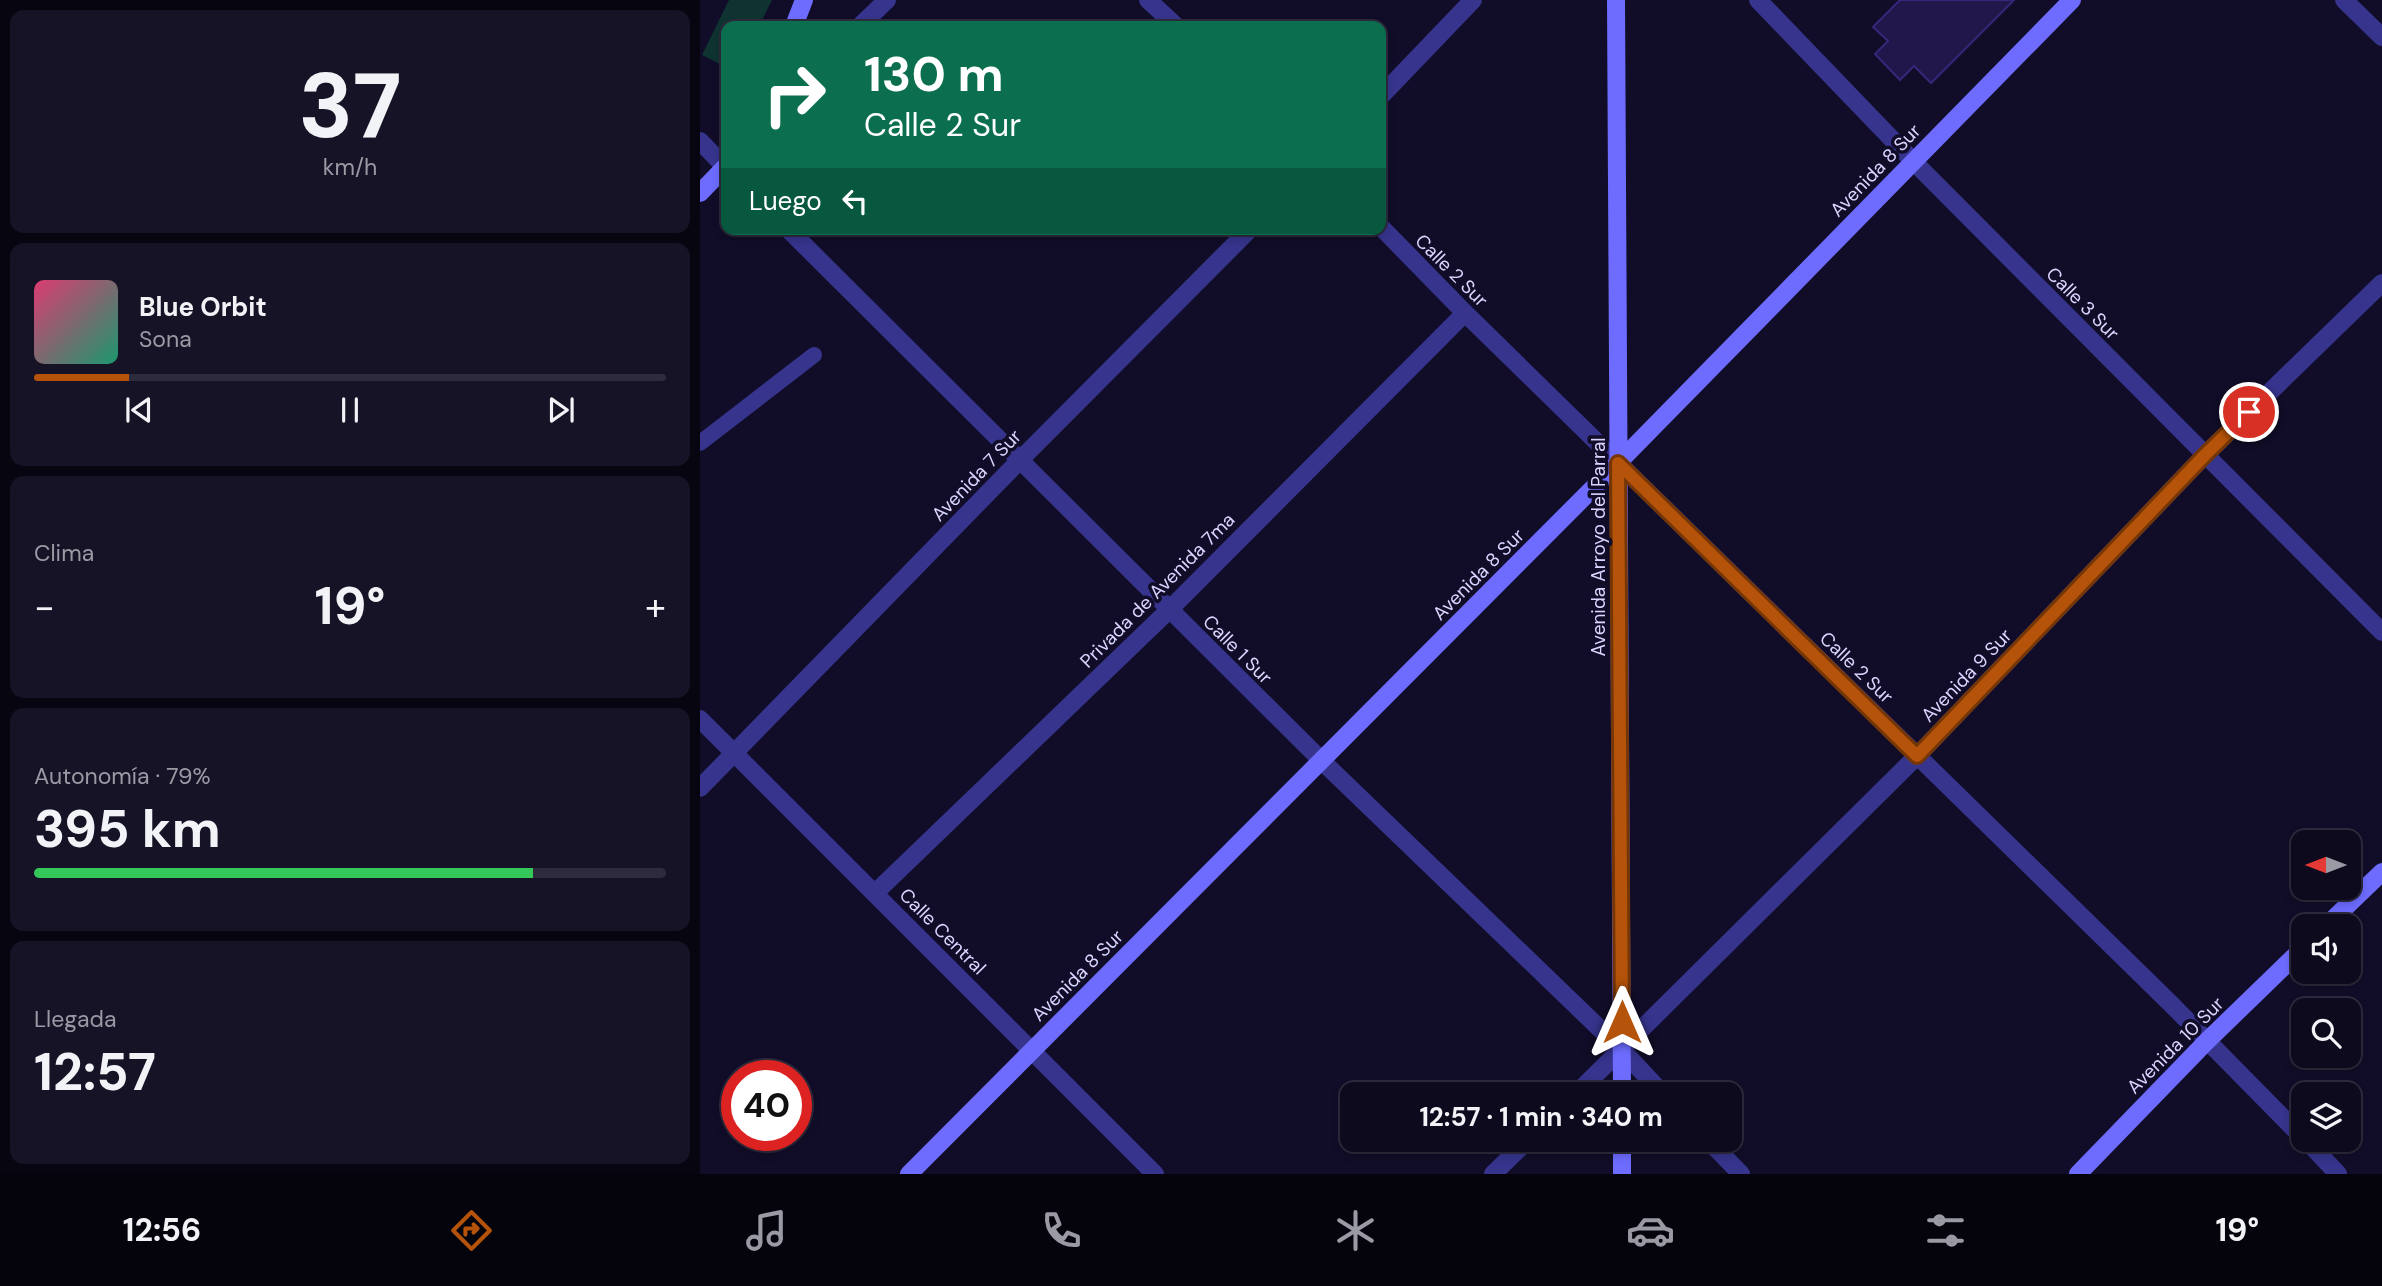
<!DOCTYPE html>
<html lang="es">
<meta charset="utf-8">
<style>
body{margin:0;font-family:"DM Sans",sans-serif;background:#161327;color:#f1f3f6;height:100vh;display:flex;flex-direction:column;font-size:26px;white-space:nowrap}
*{box-sizing:border-box;margin:0}
p{font-size:23px;color:#9a9aa4}
.icon{flex:none;width:38px;height:38px;fill:none;stroke:currentColor;stroke-width:2;stroke-linecap:round;stroke-linejoin:round}
.map{position:relative;flex:1;overflow:hidden}
.details{display:flex;flex-direction:column;gap:10px;padding:10px;background:#070610;width:700px}
.details>*{flex:none}
.guide{position:absolute;left:21px;top:21px;width:665px;height:214px;border-radius:14px;box-shadow:0 4px 10px #0003,0 0 0 2px #2d2b3c;background:#0b6e4f;color:#fff;overflow:hidden}
.needle{width:46px;rotate:270deg}
.fabs{position:absolute;left:1591px;top:830px;display:grid;gap:14px}
.fabs a{display:grid;place-items:center;width:70px;height:70px;border-radius:14px;background:#0d0a1e;box-shadow:0 4px 10px #0003,0 0 0 2px #2d2b3c;font-size:35px}
.speed{position:absolute;left:21px;top:1060px;display:flex;gap:14px;font-size:35px;font-weight:700;text-align:center}
.speed>*{display:grid;place-content:center;width:91px;height:91px;border-radius:50%;background:#0d0a1e;box-shadow:0 4px 10px #0003,0 0 0 2px #2d2b3c;line-height:1}
.speed .limit{border:10px solid #d22;background:#fff;color:#111}
.pin{position:absolute;display:grid;place-items:center;width:60px;height:60px;color:#fff;margin:-30px;border:4px solid #fff;border-radius:50%;box-shadow:0 2px 7px #0007}
.me{position:absolute;width:77px;margin:-38px;rotate:0deg;stroke-linejoin:round;filter:drop-shadow(0 0 5px #0008)}
.turn{display:flex;align-items:center;gap:24px;height:147px;padding:0 28px;font-size:32px}
.turn .icon{width:91px;height:91px;stroke-width:2.5}
.turn b{display:block;font-size:49px;line-height:60px}
.then{display:flex;align-items:center;height:66px;padding:0 28px;background:#0003;gap:14px;font-size:26px}
.big{font-size:52px;font-weight:700;line-height:1.1}
.details .widget{flex:1;display:flex;flex-direction:column;justify-content:center;gap:10px;min-width:0;padding:0 24px;border-radius:14px;background:#161327}
.details .dial{align-items:center;gap:0}
.dial b{font-size:91px;line-height:1}
.song{display:flex;align-items:center;gap:21px}
.cover{width:84px;height:84px;border-radius:10px;background:linear-gradient(135deg,hsl(340 70% 55%),hsl(160 70% 35%))}
.played{height:7px;border-radius:4px;background:linear-gradient(90deg,#b45309 15%,#2d2b3c 15%)}
.keys{display:flex;justify-content:space-around;direction:ltr}
.heat{display:flex;justify-content:space-between;align-items:center;font-size:38px;direction:ltr}
.charge{height:10px;border-radius:5px;background:linear-gradient(90deg,#34c759 79%,#2d2b3c 0)}
.trip{position:absolute;left:640px;top:1082px;width:402px;height:70px;border-radius:14px;background:#0d0a1e;box-shadow:0 4px 10px #0003,0 0 0 2px #2d2b3c;font-weight:700;line-height:70px;text-align:center}
.tabs{display:flex;height:112px;justify-content:space-around;align-items:center;background:#05040c;color:#9a9aa4}
.tabs .icon{width:49px;height:49px}
.tabs .selected{color:#b45309}
.tabs b{font-size:32px;color:#f1f3f6}
main{display:flex;flex:1;min-height:0}
.map>svg:first-child{display:block}
</style>
<main>
<section class="details">
<div class="widget dial"><b>37</b><p>km/h</p></div>
<div class="widget">
<div class="song"><i class="cover"></i><div><b>Blue Orbit</b><p>Sona</p></div></div>
<div class="played"></div>
<div class="keys"><svg class="icon" aria-label="previous" viewBox="0 0 24 24"><path d="M18 5L8 12l10 7zM5 5v14"/></svg><svg class="icon" aria-label="pause" viewBox="0 0 24 24"><path d="M8 5v14M16 5v14"/></svg><svg class="icon" aria-label="next" viewBox="0 0 24 24"><path d="M6 5l10 7-10 7zM19 5v14"/></svg></div>
</div>
<div class="widget"><p>Clima</p>
<div class="heat"><a>−</a><b class="big">19°</b><a>+</a></div>
</div>
<div class="widget"><p>Autonomía · 79%</p><b class="big">395 km</b><div class="charge"></div></div>
<div class="widget"><p>Llegada</p><b class="big">12:57</b></div>
</section>
<div class="map">
<svg width="1682" height="1174" viewBox="0 0 1682 1174">
<rect width="100%" height="100%" fill="#110d28"/>
<path fill="#0f3331" d="M29 0H72L59 26H26V67L2 55Z"/>
<path fill="#21174b" stroke="#36277a" stroke-width="2" d="M1200 0H1314L1231 83 1214 66 1200 80 1175 54 1188 41 1173 27Z"/>
<g fill="none" stroke-linecap="round" stroke-linejoin="round">
<path stroke="#36348c" stroke-width="16" d="M0 443 114 355"/>
<g stroke="#36348c" stroke-width="18">
<path d="M448 0 476 26"/>
<path d="M1058 0 1213 161 1682 632"/>
<path d="M1644 0 1682 37"/>
<path d="M160 26 187 0"/>
<path d="M681 96 773 0"/>
<path d="M0 141 26 168"/>
<path d="M681 227 765 313 1471 1004 1603 1138"/>
<path d="M88 229 622 761 922 1050 963 1094"/>
<path d="M0 719 455 1174"/>
<path d="M0 788 320 460 550 229"/>
<path d="M175 893 469 610 765 313"/>
<path d="M876 1094 1217 756 1505 455 1682 283"/>
<path d="M1007 1139 1041 1174"/>
<path d="M1605 1139 1638 1174"/>
<path d="M793 1174 829 1139"/>
</g>
<g stroke="#6d6cff" stroke-width="18">
<path d="M916 0 922 1094"/>
<path d="M94 26 104 0"/>
<path d="M0 193 26 166"/>
<path d="M1626 926 1682 872"/>
<path d="M922 1139V1174"/>
<path d="M209 1174 918 463 1372 0"/>
<path d="M1378 1174 1507 1041 1603 948"/>
</g>
</g>
<g fill="none" stroke-linecap="round" stroke-linejoin="round">
<g stroke="#753606" stroke-width="18">
<path id="route" d="M922 1022 918 463 1217 756 1505 455 1549 412"/>
</g>
<use href="#route" stroke="#b45309" stroke-width="12"/>
</g>
<g text-anchor="middle" stroke-width="7" stroke-linejoin="round" paint-order="stroke">
<g font-size="19" fill="#d9d5ff" stroke="#110d28">
<text transform="translate(1175 170) rotate(-46)" y="7">Avenida 8 Sur</text>
<text transform="translate(752 270) rotate(45)" y="7">Calle 2 Sur</text>
<text transform="translate(1383 303) rotate(45)" y="7">Calle 3 Sur</text>
<text transform="translate(276 475) rotate(-46)" y="7">Avenida 7 Sur</text>
<text transform="translate(898 547) rotate(-90)" y="7">Avenida Arroyo del Parral</text>
<text transform="translate(778 574) rotate(-45)" y="7">Avenida 8 Sur</text>
<text transform="translate(457 590) rotate(-45)" y="7">Privada de Avenida 7ma</text>
<text transform="translate(538 649) rotate(45)" y="7">Calle 1 Sur</text>
<text transform="translate(1157 667) rotate(44)" y="7">Calle 2 Sur</text>
<text transform="translate(1266 675) rotate(-46)" y="7">Avenida 9 Sur</text>
<text transform="translate(243 931) rotate(45)" y="7">Calle Central</text>
<text transform="translate(377 975) rotate(-45)" y="7">Avenida 8 Sur</text>
<text transform="translate(1475 1045) rotate(-45)" y="7">Avenida 10 Sur</text>
</g>
</g>
</svg>
<div class="fabs">
<a><svg class="needle" viewBox="-14 -14 28 28"><path d="M0-13l5 13h-10z" fill="#e53935"/><path d="M0 13l5-13h-10z" fill="#9a9aa4"/></svg></a>
<a><svg class="icon" aria-label="sound" viewBox="0 0 24 24"><path d="M4 9h4l5-4v14l-5-4H4zM17 9q2 3 0 6"/></svg></a>
<a><svg class="icon" aria-label="search" viewBox="0 0 24 24"><circle cx="10" cy="10" r="6"/><path d="M15 15l6 6"/></svg></a>
<a><svg class="icon" aria-label="layers" viewBox="0 0 24 24"><path d="M12 4l9 5-9 5-9-5zM3 14l9 5 9-5"/></svg></a>
</div>
<div class="speed"><div class="limit">40</div></div>
<div class="pin" style="left:1549px;top:412px;background:#d93025"><svg class="icon" aria-label="arrive" viewBox="0 0 24 24"><path d="M6 21V4h12l-3 4 3 4H6"/></svg></div>
<svg class="me" style="left:922px;top:1022px" viewBox="-20 -20 40 40"><path d="M0-17L14 15 0 8-14 15z" fill="#b45309" stroke="#fff" stroke-width="4"/></svg>
<div class="trip">12:57 · 1 min · 340 m</div>
<div class="guide">
<div class="turn"><svg class="icon" aria-label="right" viewBox="0 0 24 24"><path d="M7 20v-9h11M14 6l5 5-5 5"/></svg><div><b>130 m</b>Calle 2 Sur</div></div>
<div class="then">Luego<svg class="icon" aria-label="left" viewBox="0 0 24 24"><path d="M17 20v-9H6M10 6l-5 5 5 5"/></svg></div>
</div>
</div>
</main>
<nav class="tabs">
<b>12:56</b>
<svg class="icon selected" aria-label="directions" viewBox="0 0 24 24"><path d="M12 3l9 9-9 9-9-9zM9 14v-3h6M13 9l2 2-2 2"/></svg>
<svg class="icon" aria-label="music" viewBox="0 0 24 24"><path d="M9 18V5l10-2v13"/><circle cx="6" cy="18" r="3"/><circle cx="16" cy="16" r="3"/></svg>
<svg class="icon" aria-label="phone" viewBox="0 0 24 24"><path d="M5 4h4l2 5-3 2q2 4 5 5l2-3 5 2v4C11 20 4 13 5 4z"/></svg>
<svg class="icon" aria-label="climate" viewBox="0 0 24 24"><path d="M12 3v18M4 7l16 10M4 17L20 7"/></svg>
<svg class="icon" aria-label="car" viewBox="0 0 24 24"><path d="M5 17H2v-5l4-1 3-4h7l3 4 3 1v5h-3M9 17h6M6 11h13"/><circle cx="7" cy="17" r="2"/><circle cx="17" cy="17" r="2"/></svg>
<svg class="icon" aria-label="filters" viewBox="0 0 24 24"><path d="M4 7h16M4 17h16"/><circle cx="9" cy="7" r="2"/><circle cx="15" cy="17" r="2"/></svg>
<b>19°</b>
</nav>
